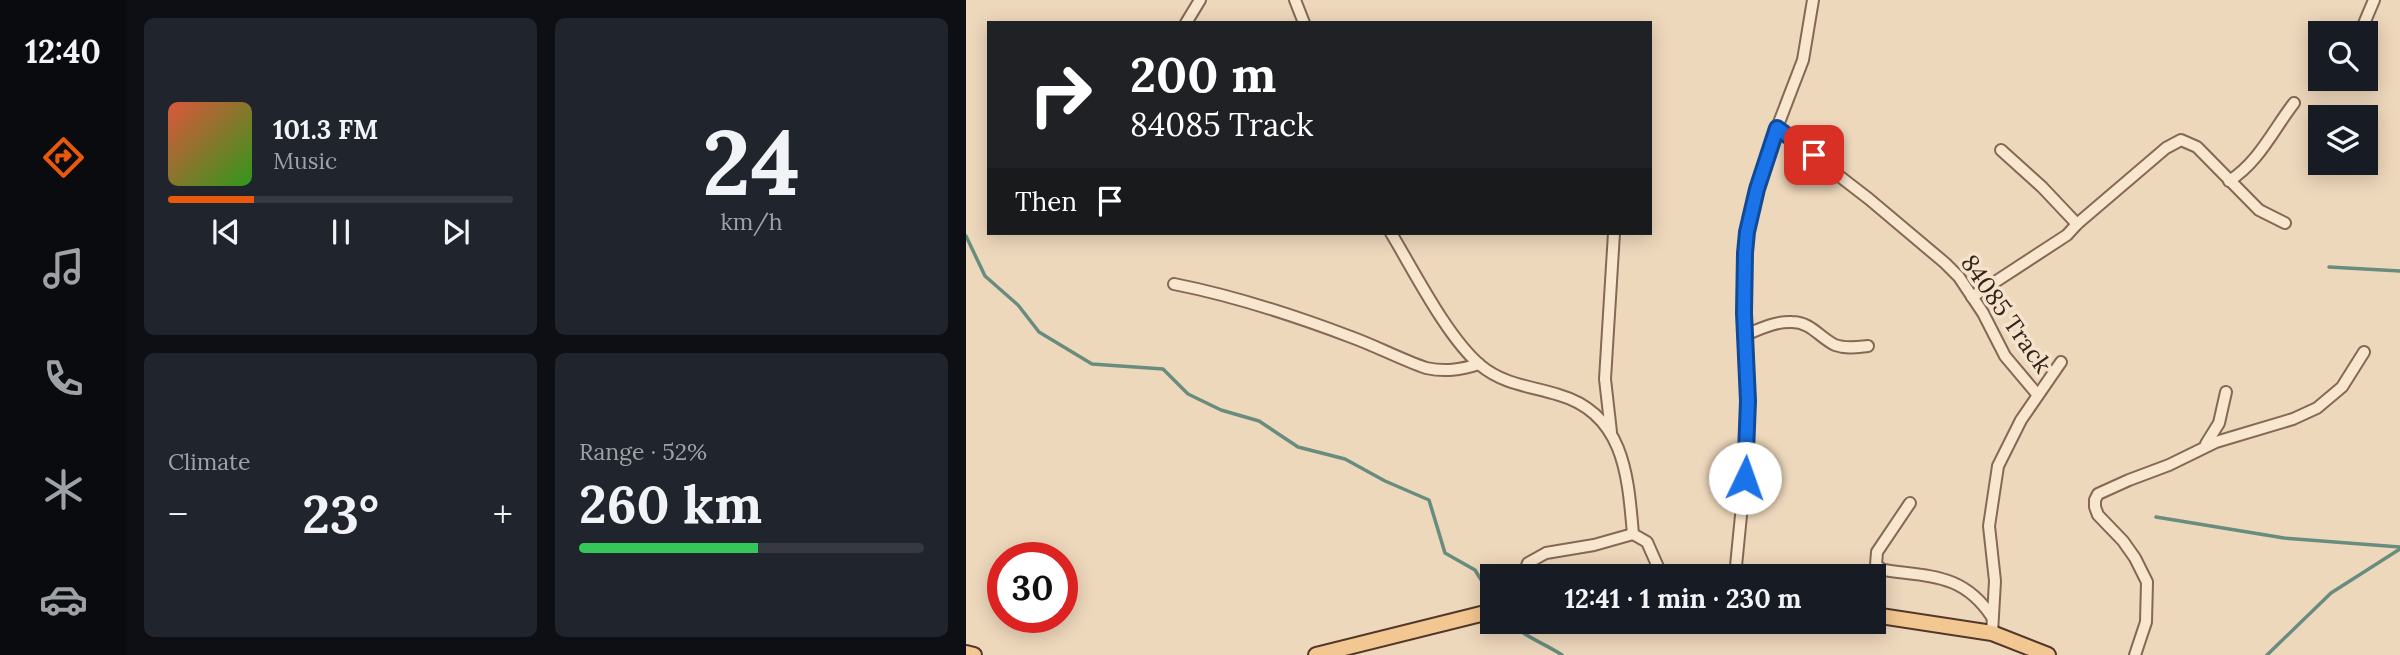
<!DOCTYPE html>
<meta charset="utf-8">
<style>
body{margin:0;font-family:Lora,serif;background:#20242c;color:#f1f3f6;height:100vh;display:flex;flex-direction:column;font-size:26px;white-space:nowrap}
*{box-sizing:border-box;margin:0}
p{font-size:23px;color:#9ea1a6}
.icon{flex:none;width:38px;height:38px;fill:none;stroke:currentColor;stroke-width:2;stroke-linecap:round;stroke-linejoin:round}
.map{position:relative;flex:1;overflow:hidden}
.panel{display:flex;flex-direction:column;gap:18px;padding:18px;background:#0d0f14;width:840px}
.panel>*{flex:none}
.hud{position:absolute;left:21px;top:21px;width:665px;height:214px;border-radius:0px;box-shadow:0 4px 18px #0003;background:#202124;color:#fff;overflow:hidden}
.buttons{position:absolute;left:1342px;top:21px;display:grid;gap:14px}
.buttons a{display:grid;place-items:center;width:70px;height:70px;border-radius:0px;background:#171b24;box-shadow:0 4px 18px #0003;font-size:35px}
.speed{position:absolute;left:21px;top:542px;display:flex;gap:14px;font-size:35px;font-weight:700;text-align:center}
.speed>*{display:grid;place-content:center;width:91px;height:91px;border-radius:50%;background:#171b24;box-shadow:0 4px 18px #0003;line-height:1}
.speed .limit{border:10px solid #d22;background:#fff;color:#111}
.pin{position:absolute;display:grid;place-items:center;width:60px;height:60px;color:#fff;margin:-30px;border-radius:14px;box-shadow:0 4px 10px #0006}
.me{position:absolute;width:77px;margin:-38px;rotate:3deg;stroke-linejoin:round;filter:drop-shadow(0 0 5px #0008)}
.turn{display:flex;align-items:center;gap:24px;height:147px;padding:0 28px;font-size:32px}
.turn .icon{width:91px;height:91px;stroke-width:2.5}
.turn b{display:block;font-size:49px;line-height:60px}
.then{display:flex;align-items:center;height:66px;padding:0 28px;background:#0003;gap:14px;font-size:26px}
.big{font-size:52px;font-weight:700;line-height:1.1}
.panel .widget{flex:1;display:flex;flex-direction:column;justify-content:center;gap:10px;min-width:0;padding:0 24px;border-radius:10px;background:#20242c}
.panel .dial{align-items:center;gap:0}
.dial b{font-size:91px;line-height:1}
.song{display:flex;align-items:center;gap:21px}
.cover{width:84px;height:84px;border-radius:10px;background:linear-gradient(135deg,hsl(10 70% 55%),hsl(110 70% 35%))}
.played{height:7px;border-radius:4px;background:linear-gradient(90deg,#ea580c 25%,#363941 25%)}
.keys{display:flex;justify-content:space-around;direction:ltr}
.heat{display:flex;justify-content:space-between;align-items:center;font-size:38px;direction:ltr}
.charge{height:10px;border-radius:5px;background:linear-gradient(90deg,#34c759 52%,#363941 0)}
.panel .tiles{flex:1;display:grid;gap:18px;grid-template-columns:repeat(2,1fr)}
.trip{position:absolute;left:514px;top:564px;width:406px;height:70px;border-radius:0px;background:#171b24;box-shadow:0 4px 18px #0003;font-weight:700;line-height:70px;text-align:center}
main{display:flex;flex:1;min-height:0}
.menu{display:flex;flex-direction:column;width:126px;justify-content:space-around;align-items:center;background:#090b0e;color:#9ea1a6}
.menu .icon{width:49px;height:49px}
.menu .on{color:#ea580c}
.menu b{font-size:32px;color:#f1f3f6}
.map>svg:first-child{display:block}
</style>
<main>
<nav class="menu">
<b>12:40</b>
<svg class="icon on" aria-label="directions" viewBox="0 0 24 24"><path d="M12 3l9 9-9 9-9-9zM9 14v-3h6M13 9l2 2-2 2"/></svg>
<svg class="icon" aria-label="music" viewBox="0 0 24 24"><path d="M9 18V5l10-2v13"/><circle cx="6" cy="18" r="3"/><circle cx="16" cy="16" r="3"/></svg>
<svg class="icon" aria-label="phone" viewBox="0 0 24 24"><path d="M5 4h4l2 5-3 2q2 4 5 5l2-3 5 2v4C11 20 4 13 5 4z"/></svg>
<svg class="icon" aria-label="climate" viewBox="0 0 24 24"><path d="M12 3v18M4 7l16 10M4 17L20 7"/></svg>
<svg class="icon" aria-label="car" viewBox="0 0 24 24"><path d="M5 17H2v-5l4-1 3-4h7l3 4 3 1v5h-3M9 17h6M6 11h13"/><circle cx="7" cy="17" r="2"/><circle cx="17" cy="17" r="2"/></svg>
</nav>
<section class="panel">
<div class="tiles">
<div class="widget">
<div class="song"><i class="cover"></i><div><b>101.3 FM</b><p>Music</p></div></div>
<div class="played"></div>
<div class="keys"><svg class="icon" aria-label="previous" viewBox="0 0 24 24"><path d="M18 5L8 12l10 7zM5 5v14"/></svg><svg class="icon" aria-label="pause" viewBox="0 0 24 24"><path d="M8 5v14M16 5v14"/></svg><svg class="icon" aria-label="next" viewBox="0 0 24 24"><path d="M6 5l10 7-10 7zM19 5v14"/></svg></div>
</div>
<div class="widget dial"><b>24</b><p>km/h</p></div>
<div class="widget"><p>Climate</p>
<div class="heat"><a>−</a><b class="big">23°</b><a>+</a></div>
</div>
<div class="widget"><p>Range · 52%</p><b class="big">260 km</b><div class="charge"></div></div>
</div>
</section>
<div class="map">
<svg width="1434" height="655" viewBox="0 0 1434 655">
<rect width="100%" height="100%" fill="#eed8bc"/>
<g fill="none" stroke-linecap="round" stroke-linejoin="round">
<g stroke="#688c7e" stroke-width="3.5">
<path d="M0 236 19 276 52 305 73 332 126 364 197 369 222 394 255 410 293 421 332 447 379 459 419 481 463 500 479 553 509 570 527 599"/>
<path d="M1363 267 1434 271"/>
<path d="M1190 517 1318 538 1434 547"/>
<path d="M544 621C554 635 580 644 596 655"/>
<path d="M1301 655 1365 593 1434 549"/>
</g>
<g stroke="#856855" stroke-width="14">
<g id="minor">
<path d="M329 0 338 23"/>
<path d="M220 23 234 0"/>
<path d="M1394 33 1408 0"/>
<path d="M811 128 903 199 979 263 993 277 1017 313 1039 356 1071 394"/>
<path d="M1035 150 1076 187 1111 224"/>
<path d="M1263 181C1293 162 1307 130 1328 103"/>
<path d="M425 233C448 271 481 337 514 365 538 385 565 386 593 395 659 414 662 478 667 534L681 542 696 576"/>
<path d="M208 284C269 296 327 315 385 337 410 346 434 359 460 368 479 372 494 370 513 364"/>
<path d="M1006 297 1101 235 1111 224 1200 148 1215 140 1231 147 1293 210 1319 223"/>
<path d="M779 335C794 329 810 321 826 322 845 322 854 338 869 345 880 349 891 347 902 346"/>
<path d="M645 432 639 379 648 233"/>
<path d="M1240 444 1253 423 1260 392"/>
<path d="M944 503 911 552 910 565 917 570C964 577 997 573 1026 617"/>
<path d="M557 576 562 563 580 553 628 545 667 534"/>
<path d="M769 576 781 455 782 401 777 286 781 232 804 146 837 60 847 0"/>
<path d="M1026 633 1029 581 1023 526 1032 466 1055 420 1095 362"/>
<path d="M1169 655 1180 622 1181 582 1169 558 1157 541 1132 515 1129 507V500L1132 494 1163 480 1203 465 1250 442 1327 419 1351 408 1376 387 1398 352"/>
</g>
</g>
<g stroke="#52372a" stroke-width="18">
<g id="major">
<path d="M908 615 1026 633 1082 655"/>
<path d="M0 653 8 655"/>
<path d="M350 655 527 611"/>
</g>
</g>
<use href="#minor" stroke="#f9e6ce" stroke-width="10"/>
<use href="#major" stroke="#f3c791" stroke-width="14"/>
</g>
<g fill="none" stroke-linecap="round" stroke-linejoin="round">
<g stroke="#114b97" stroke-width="18">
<path id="route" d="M779 478 782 401 778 313 779 253 781 232 791 189 811 128 848 155"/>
</g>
<use href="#route" stroke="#1a73e8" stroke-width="12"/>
</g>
<g text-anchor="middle" stroke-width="7" stroke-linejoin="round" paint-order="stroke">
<g font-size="24" fill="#34231b" stroke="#f5e3cb">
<text transform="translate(1040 314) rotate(55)" y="8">84085 Track</text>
</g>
</g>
</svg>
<div class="buttons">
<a><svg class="icon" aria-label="search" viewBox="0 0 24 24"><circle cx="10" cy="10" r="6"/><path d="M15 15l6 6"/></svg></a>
<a><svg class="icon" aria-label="layers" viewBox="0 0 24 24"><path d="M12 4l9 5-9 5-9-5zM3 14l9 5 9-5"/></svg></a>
</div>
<div class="speed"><div class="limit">30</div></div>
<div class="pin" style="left:848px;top:155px;background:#d93025"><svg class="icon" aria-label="arrive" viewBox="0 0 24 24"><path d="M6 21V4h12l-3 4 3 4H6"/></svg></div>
<svg class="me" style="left:779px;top:478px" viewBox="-20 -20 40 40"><circle r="19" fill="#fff"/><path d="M0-13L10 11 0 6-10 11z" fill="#1a73e8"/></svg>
<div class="trip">12:41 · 1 min · 230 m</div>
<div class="hud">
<div class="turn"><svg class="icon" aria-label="right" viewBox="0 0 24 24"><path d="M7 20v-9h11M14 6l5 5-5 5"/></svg><div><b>200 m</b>84085 Track</div></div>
<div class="then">Then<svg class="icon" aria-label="arrive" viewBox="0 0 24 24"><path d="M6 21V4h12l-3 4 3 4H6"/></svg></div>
</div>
</div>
</main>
